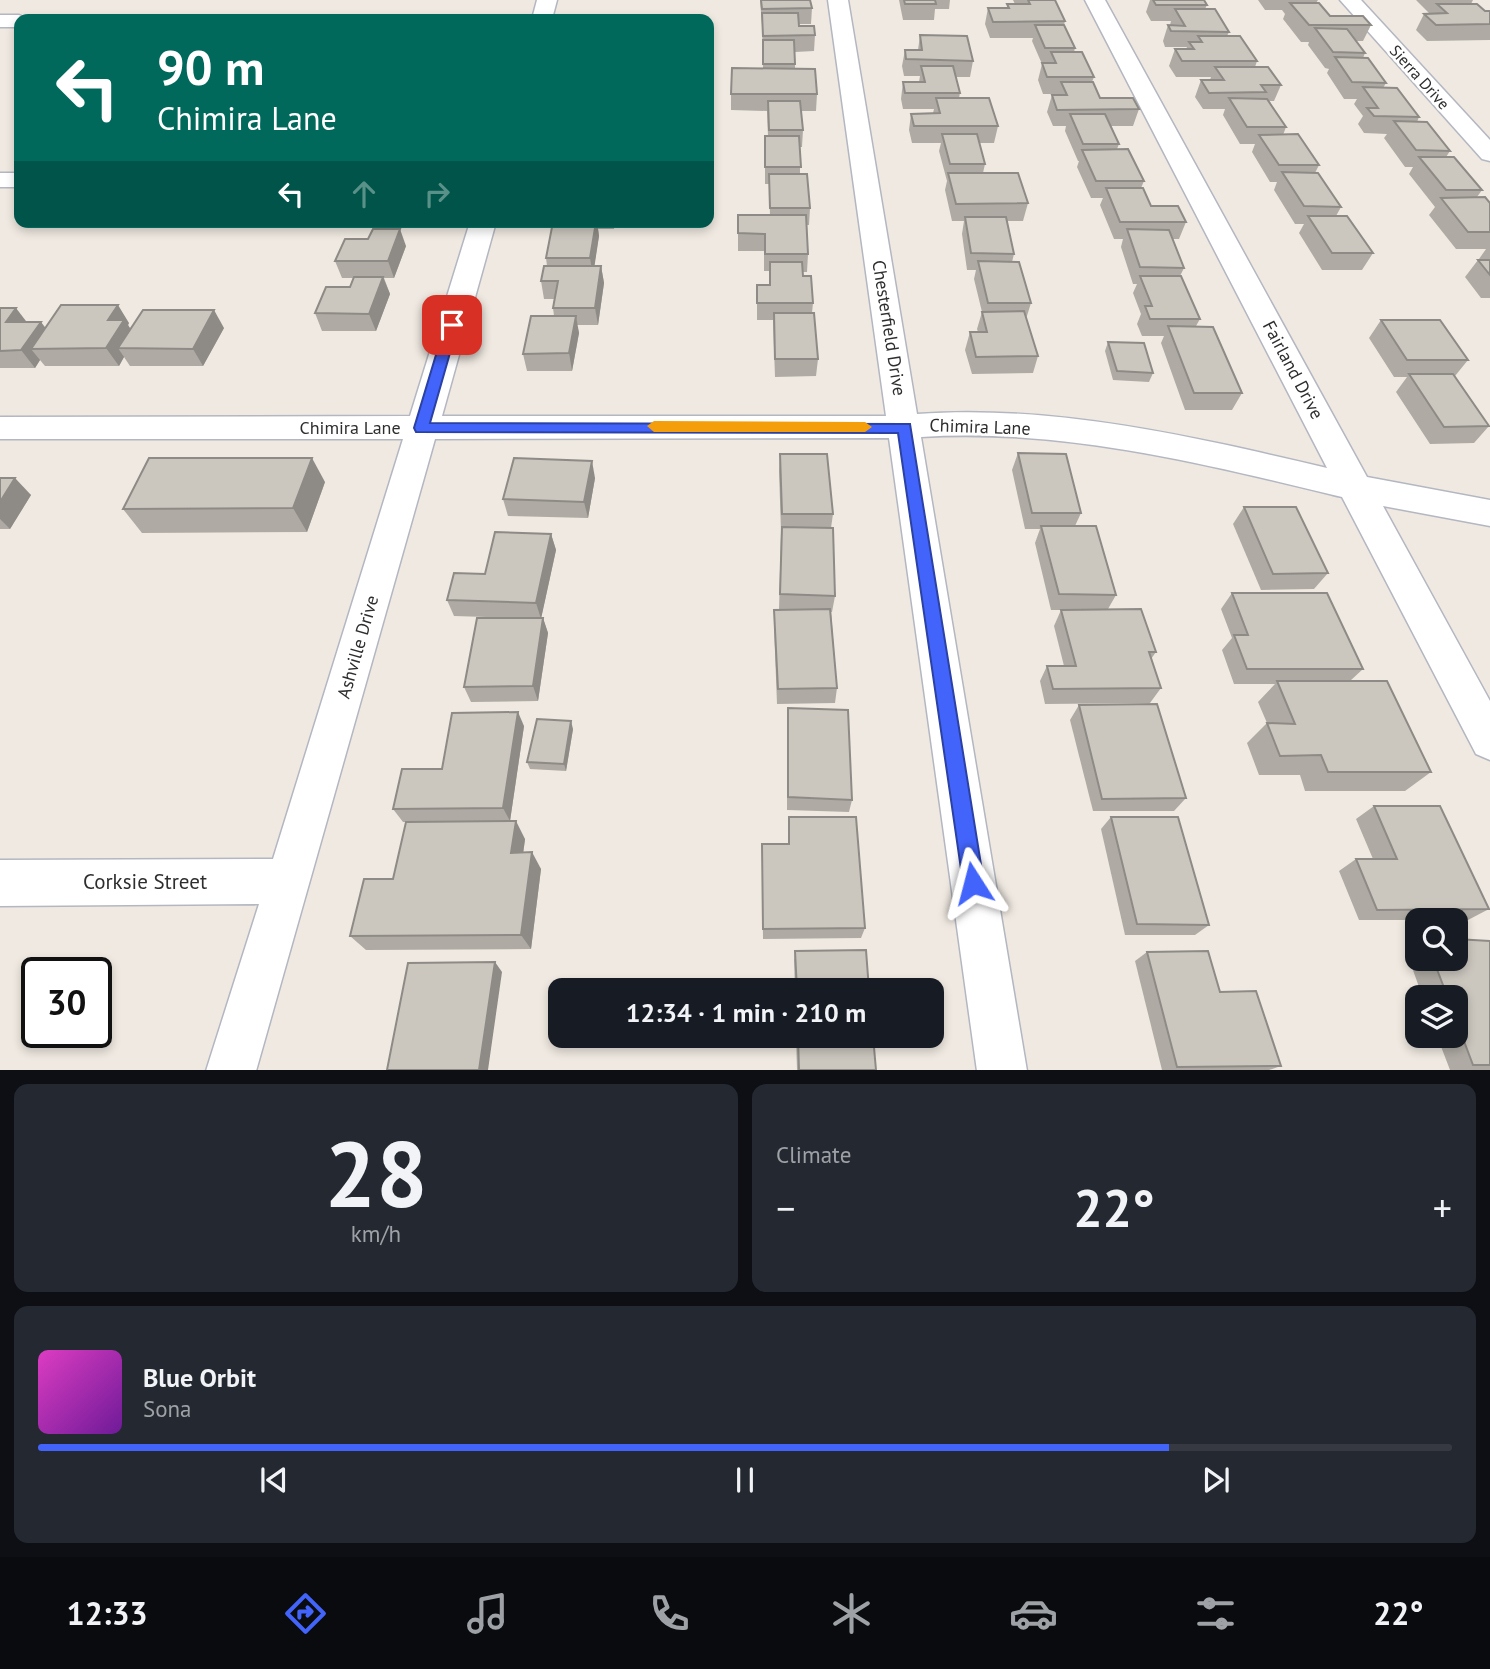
<!DOCTYPE html>
<meta charset="utf-8">
<style>
body{margin:0;font-family:"PT Sans",sans-serif;background:#242831;color:#f1f3f6;height:100vh;display:flex;flex-direction:column;font-size:26px;white-space:nowrap}
*{box-sizing:border-box;margin:0}
p{font-size:23px;color:#9ea1a6}
.icon{flex:none;width:38px;height:38px;fill:none;stroke:currentColor;stroke-width:2;stroke-linecap:round;stroke-linejoin:round}
.map{position:relative;height:1070px;overflow:hidden}
.drawer{display:flex;flex-direction:column;gap:14px;padding:14px;background:#0d0f14;flex:1}
.drawer>*{flex:none}
.hud{position:absolute;left:14px;top:14px;width:700px;height:214px;border-radius:14px;box-shadow:0 4px 10px #0003;background:#00695c;color:#fff;overflow:hidden}
.buttons{position:absolute;left:1405px;top:908px;display:grid;gap:14px}
.buttons a{display:grid;place-items:center;width:63px;height:63px;border-radius:14px;background:#171b24;box-shadow:0 4px 10px #0003;font-size:35px}
.speed{position:absolute;left:21px;top:957px;display:flex;gap:14px;font-size:35px;font-weight:700;text-align:center}
.speed>*{display:grid;place-content:center;width:91px;height:91px;border-radius:50%;background:#171b24;box-shadow:0 4px 10px #0003;line-height:1}
.speed .limit{border:4px solid #111;border-radius:10px;background:#fff;color:#111}
.pin{position:absolute;display:grid;place-items:center;width:60px;height:60px;color:#fff;margin:-30px;border-radius:14px;box-shadow:0 4px 10px #0006}
.me{position:absolute;width:77px;margin:-38px;rotate:351deg;stroke-linejoin:round;filter:drop-shadow(0 0 5px #0008)}
.turn{display:flex;align-items:center;gap:24px;height:147px;padding:0 28px;font-size:32px}
.turn .icon{width:91px;height:91px;stroke-width:2.5}
.turn b{display:block;font-size:49px;line-height:60px}
.lanes{display:flex;align-items:center;height:66px;padding:0 28px;background:#0003;justify-content:center;gap:35px;direction:ltr}
.lanes .off{opacity:.35}
.big{font-size:52px;font-weight:700;line-height:1.1}
.drawer .widget{flex:1;display:flex;flex-direction:column;justify-content:center;gap:10px;min-width:0;padding:0 24px;border-radius:14px;background:#242831}
.drawer .dial{align-items:center;gap:0}
.dial b{font-size:91px;line-height:1}
.song{display:flex;align-items:center;gap:21px}
.cover{width:84px;height:84px;border-radius:10px;background:linear-gradient(135deg,hsl(310 70% 55%),hsl(280 70% 35%))}
.played{height:7px;border-radius:4px;background:linear-gradient(90deg,#4264fb 80%,#363941 80%)}
.keys{display:flex;justify-content:space-around;direction:ltr}
.heat{display:flex;justify-content:space-between;align-items:center;font-size:38px;direction:ltr}
.drawer .tiles{flex:1;display:grid;gap:14px;grid-template-columns:1fr 1fr}
.widget:last-child{grid-column:span 2}
.trip{position:absolute;left:548px;top:978px;width:396px;height:70px;border-radius:14px;background:#171b24;box-shadow:0 4px 10px #0003;font-weight:700;line-height:70px;text-align:center}
.tab-bar{display:flex;height:112px;justify-content:space-around;align-items:center;background:#090b0e;color:#9ea1a6}
.tab-bar .icon{width:49px;height:49px}
.tab-bar .active{color:#4264fb}
.tab-bar b{font-size:32px;color:#f1f3f6}
.map>svg:first-child{display:block}
</style>
<div class="map">
<svg width="1490" height="1071" viewBox="0 0 1490 1071">
<rect width="100%" height="100%" fill="#efe9e1"/>
<g fill="none" stroke-linecap="round" stroke-linejoin="round">
<g stroke="#b4b7c1" stroke-width="3">
<g id="minor">
<path d="M537 0H557L552 19H532Z"/>
<path d="M828 0H848L917 414C1054 404 1195 437 1327 468L1085 0H1105L1367 477 1490 500V526L1383 506 1490 701V760L1476 754 1342 497C1206 464 1063 428 921 437L1027 1071H977L889 438 435 439 256 1071H206L259 904 0 906V860L273 859 403 439H0V417L410 416 470 222H496L442 416H886Z"/>
<path d="M1340 0H1361L1490 140V161L1482 159Z"/>
<path d="M0 15H19L28 19H19V27H0Z"/>
<rect x="0" y="173" width="19" height="14"/>
</g>
</g>
<use href="#minor" fill="#fff" fill-rule="evenodd"/>
</g>
<g fill="#afaba4">
<path d="M760 0H810L812 8 811 24H799V26L815 35 814 51 795 52V69L817 94 816 111H801L803 130 802 147H800V174L810 208 809 225H807L808 254 807 272H803V276L813 303 812 313 818 359 816 376 775 377 773 320H757V285H769L770 271H764V251H738V215H770L769 184H765V136H768L767 111 731 110V94L763 68 762 25Z"/>
<path d="M899 0H950L949 9H935L934 20H903Z"/>
<path d="M1013 0H1055L1065 21 1064 25 1075 48 1074 52 1094 77 1092 82 1100 98 1139 109 1133 126H1111L1119 144 1117 149 1144 181 1141 188 1151 206 1186 222 1179 239H1173L1184 268 1180 276 1200 319 1196 326 1242 393 1232 410H1185L1161 343 1164 336H1142L1137 324 1141 314 1133 293 1137 284H1133L1121 247 1123 239H1114L1100 205 1103 198H1091L1077 167 1079 161H1078L1065 131 1066 126H1053L1047 112 1052 95H1057L1058 94H1043L1038 80 1042 64 1032 41 1033 38H990L985 24 988 8H1007V4H1015Z"/>
<path d="M1150 0H1204L1207 5 1205 9 1229 32 1227 36 1257 61 1255 67 1281 85 1274 101H1269L1286 127 1283 135 1319 165 1315 173 1341 207 1336 216 1373 253 1362 270H1322L1299 233 1304 224H1295L1274 190 1277 182H1270L1252 152 1255 144H1240L1223 115 1225 109H1203L1195 97 1201 80H1210L1211 77H1176L1169 66 1175 49H1186L1187 47H1165L1163 41 1168 25H1170L1171 21H1151L1146 12Z"/>
<path d="M1258 0H1318L1316 3 1330 16 1371 25 1363 41H1356L1365 53 1363 58 1386 83 1383 88 1419 117 1417 122 1450 151 1446 157 1482 190 1477 197 1490 203V298H1481L1465 277 1478 260H1479V259L1486 249H1456L1429 215 1435 207 1409 174 1413 167H1405L1384 138 1387 134 1364 133 1358 124 1363 116 1354 104 1357 99H1344L1327 73 1329 69 1325 68 1308 45 1309 42H1301L1283 19 1285 14 1282 10H1265Z"/>
<path d="M1416 0H1473L1471 4 1485 11H1490V40L1427 41 1416 30 1424 14H1430Z"/>
<path d="M920 35 973 61 970 77H956L960 93 959 98 998 126 994 143H979L985 164 983 173 1028 203 1023 221H1007L1014 254 1012 262 1031 303 1026 319 1038 356 1033 373 972 374 965 350 970 332H978L977 329 982 312 974 279 976 270H967L962 234 964 221H952L945 190 947 181 939 151 941 143H912L909 130 911 114 933 113 934 109H903L901 99 903 82H919L920 76H904L902 66 905 50H918Z"/>
<path d="M553 222H615L614 229H598L599 236 594 266H601L604 283 598 325H577L579 333 572 371H527L523 354 554 316 553 308 554 299H544L541 281 547 266 546 258Z"/>
<path d="M406 246 394 278H384L390 294 376 331H322L315 313 350 287 353 278H342L335 261Z"/>
<path d="M0 308 27 322 46 328 129 323 128 325 130 329 224 328 203 366H130L124 357 119 366H45L40 360 35 368H0Z"/>
<path d="M1381 320 1468 360 1455 376 1489 426 1474 443 1430 444 1396 392 1407 377H1394L1369 338Z"/>
<path d="M1108 342 1153 373 1149 382 1113 380 1105 351Z"/>
<path d="M1018 453 1081 513 1075 526 1116 595 1108 609 1156 652 1151 659 1161 688 1150 703 1045 704 1040 681 1047 666H1064L1054 626 1061 610H1051L1035 543 1040 529H1025L1012 470Z"/>
<path d="M780 454 833 514 831 528 835 596 832 612H831L837 688 835 703 777 704 774 626V610H779L781 531 779 471Z"/>
<path d="M0 478 31 495 10 529H0Z"/>
<path d="M595 478 588 518 508 516 503 499Z"/>
<path d="M325 482 307 532 142 533 123 509Z"/>
<path d="M1244 507 1328 573 1314 589 1261 590 1233 524Z"/>
<path d="M551 534 556 550 541 618H543L548 633 538 701 471 702 464 687 521 618 454 616 447 600 485 574Z"/>
<path d="M1232 593 1363 669 1350 681 1431 772 1405 791H1305L1300 775H1259L1247 743 1267 723 1258 702 1275 684H1234L1222 650 1232 638 1221 609Z"/>
<path d="M1079 705 1186 798 1174 811H1093L1070 720Z"/>
<path d="M788 708 852 800 849 812 787 810V722Z"/>
<path d="M524 726 510 821 413 822 525 839 523 853 541 869 531 949 366 950 350 936 393 879 406 822H403L393 809 442 769Z"/>
<path d="M573 729 566 771 530 769 527 762Z"/>
<path d="M1374 806 1489 909 1468 920H1359L1339 871 1356 859H1373L1356 819Z"/>
<path d="M789 817 865 928 861 938 763 939 762 844H788Z"/>
<path d="M1111 817 1209 925 1195 935H1125L1101 829Z"/>
<path d="M1490 941V1070H1450L1437 1036H1456V998H1423L1405 948 1418 942V959H1456Z"/>
<path d="M795 951 869 990H795L794 960Z"/>
<path d="M1147 952 1220 992 1281 1066 1269 1070H1162L1135 961Z"/>
<path d="M796 1036H873L876 1070H797Z"/>
</g>
<g fill="#8e8b86">
<path d="M596 222H597L599 236 593 276 590 258Z"/>
<path d="M400 229 406 246 394 278 388 261Z"/>
<path d="M601 266 604 283 598 325 595 308Z"/>
<path d="M383 277 390 294 376 331 369 314Z"/>
<path d="M118 305 129 323 128 325 136 337 118 348 124 357 119 366 106 348 108 320Z"/>
<path d="M16 308 29 325 6 322Z"/>
<path d="M214 310 224 328 203 366 193 349Z"/>
<path d="M576 316 579 333 572 371 569 353Z"/>
<path d="M41 322 54 339 31 349 40 360 35 368 21 350Z"/>
<path d="M312 458 325 482 307 532 293 508Z"/>
<path d="M592 461 595 478 588 518 584 502Z"/>
<path d="M15 478 31 495 10 529 0 519V502Z"/>
<path d="M551 534 556 550 541 619 536 603Z"/>
<path d="M543 618 548 633 538 701 533 686Z"/>
<path d="M518 712 524 726 510 821 503 808Z"/>
<path d="M571 721 573 729 566 771 564 764Z"/>
<path d="M516 821 525 839 521 870 511 853Z"/>
<path d="M532 852 541 869 531 949 521 935Z"/>
<path d="M495 962 502 972 488 1070H479Z"/>
</g>
<g fill="#cbc7bf" stroke="#8e8b86" stroke-width="2">
<path d="M761 0H810L812 8 762 9Z"/>
<path d="M904 0H935L936 4H905Z"/>
<path d="M1028 0H1055L1065 21 993 22 988 8H1009L1007 4H1030Z"/>
<path d="M1153 0H1204L1207 5H1156Z"/>
<path d="M1290 3H1319L1330 16H1363L1371 25H1309Z"/>
<path d="M1437 4H1477L1485 11H1490V24L1436 25 1424 14 1447 13Z"/>
<path d="M1175 9H1215L1229 32 1171 31 1168 25 1185 26Z"/>
<path d="M762 13H798L799 26H814L815 35 763 36Z"/>
<path d="M46 18H78L76 19H44Z"/>
<path d="M418 18V19H344H345Z"/>
<path d="M423 18 489 19H422Z"/>
<path d="M1035 25H1064L1075 48H1045Z"/>
<path d="M1315 28 1347 29 1365 53 1333 52Z"/>
<path d="M920 35 967 36 973 61 906 59 905 50H922Z"/>
<path d="M1198 36H1240L1257 61H1182L1175 49H1194L1189 42H1202Z"/>
<path d="M763 40H794L795 64H763Z"/>
<path d="M1051 52H1082L1094 77H1047L1042 63H1056Z"/>
<path d="M1335 57 1368 58 1386 83 1352 82Z"/>
<path d="M921 66H953L960 93H905L903 82H925Z"/>
<path d="M1215 67H1268L1281 85H1261L1266 92 1209 93 1201 80H1224Z"/>
<path d="M732 68 815 69 817 94H731Z"/>
<path d="M1061 82H1093L1100 98H1133L1139 109 1057 110 1052 95H1067Z"/>
<path d="M1363 87 1397 88 1419 117 1374 116 1367 108H1378Z"/>
<path d="M936 98H989L998 126H914L911 114 940 113Z"/>
<path d="M1229 98 1267 99 1286 127H1247Z"/>
<path d="M768 101H800L803 130H769Z"/>
<path d="M1070 114H1105L1119 144H1083Z"/>
<path d="M1394 121 1427 122 1450 151 1416 150Z"/>
<path d="M942 134H977L985 164H950Z"/>
<path d="M1298 134 1319 165H1279L1259 135Z"/>
<path d="M765 136H799L801 167H765Z"/>
<path d="M1128 149 1144 181H1096L1082 150Z"/>
<path d="M1419 157H1454L1482 190H1446Z"/>
<path d="M1282 172 1318 173 1341 207 1304 206Z"/>
<path d="M948 173H1018L1028 203 956 204Z"/>
<path d="M769 174H807L810 208H770Z"/>
<path d="M1106 188H1143L1151 206H1178L1186 222H1120Z"/>
<path d="M1485 197 1490 203V232H1468L1441 198Z"/>
<path d="M738 215H806L808 254H765V234L738 233Z"/>
<path d="M1308 216H1347L1373 253H1332Z"/>
<path d="M965 217H1006L1014 254 971 253Z"/>
<path d="M553 222H596L590 258H546Z"/>
<path d="M373 229H400L388 261H335L345 239H368Z"/>
<path d="M1127 229 1169 230 1184 268 1140 267Z"/>
<path d="M1478 260H1490V275Z"/>
<path d="M978 261 1019 262 1031 303H988Z"/>
<path d="M770 262H802L803 276H811L813 303H757V285H770Z"/>
<path d="M544 266H601L595 308H553L558 281H541Z"/>
<path d="M1140 276H1181L1200 319H1150L1145 306H1152Z"/>
<path d="M354 277H383L369 314 315 313 326 287H350Z"/>
<path d="M61 305H118L108 320H124L106 348 31 349Z"/>
<path d="M0 308H16L6 322H41L21 350 0 351Z"/>
<path d="M143 310H214L193 349 118 348Z"/>
<path d="M1024 311 1038 356 976 357 970 332H987L982 312Z"/>
<path d="M774 313H814L818 359H775Z"/>
<path d="M531 316H576L569 353 523 354Z"/>
<path d="M1381 320H1440L1468 360H1407Z"/>
<path d="M1168 326 1213 327 1242 393H1194Z"/>
<path d="M1108 342 1144 343 1153 373 1117 371Z"/>
<path d="M1409 374H1453L1489 426 1444 427Z"/>
<path d="M1018 453 1066 454 1081 513H1032Z"/>
<path d="M780 454H827L833 514H782Z"/>
<path d="M149 458H312L293 508 123 509Z"/>
<path d="M514 458 592 461 584 502 503 499Z"/>
<path d="M0 478H15L0 502Z"/>
<path d="M1244 507H1296L1328 573 1273 574Z"/>
<path d="M1041 526H1096L1116 595 1059 594Z"/>
<path d="M782 527 833 528 835 596 780 594Z"/>
<path d="M495 532 551 534 536 603 447 600 454 573 485 574Z"/>
<path d="M1232 593H1327L1363 669H1247L1234 635H1248Z"/>
<path d="M830 609 837 688 778 689 774 610Z"/>
<path d="M1141 609 1156 652H1149L1161 688 1053 689 1047 666H1076L1061 610Z"/>
<path d="M477 618H543L533 686 464 687Z"/>
<path d="M1277 681H1387L1431 772H1328L1321 755 1280 756 1267 723 1295 724Z"/>
<path d="M1157 704 1186 798 1102 799 1079 705Z"/>
<path d="M788 708 848 710 852 800 788 797Z"/>
<path d="M518 712 503 808 393 809 402 769H442L452 713Z"/>
<path d="M537 719 571 721 564 764 527 762Z"/>
<path d="M1374 806H1440L1489 909 1377 910 1356 859H1397Z"/>
<path d="M789 817H856L865 928 763 929 762 844H789Z"/>
<path d="M1111 817H1178L1209 925 1137 924Z"/>
<path d="M516 821 511 853 532 852 521 935 350 936 364 879H393L406 822Z"/>
<path d="M1456 939 1490 941V1065H1473L1456 1020V998H1448L1433 959H1456Z"/>
<path d="M866 950 869 990H797L795 951Z"/>
<path d="M1208 951 1220 992 1256 991 1281 1066 1177 1067 1147 952Z"/>
<path d="M495 962 479 1070H387L408 963Z"/>
<path d="M798 1036H873L876 1070H799Z"/>
</g>
<path fill="#4264fb" stroke="#2b41a3" stroke-width="2" d="M452 321 458 325 430 423 910 424 984 883 981 890 973 893 966 890 963 883 898 433 416 432 414 428 445 325Z"/>
<path fill="#f59e0b" d="M654 421 865 422 872 427 865 432H654L647 426Z"/>
<g text-anchor="middle" stroke-width="5" stroke-linejoin="round" paint-order="stroke">
<g font-size="16" fill="#2e2e2e" stroke="#fff">
<text transform="translate(1420 77) rotate(48)" y="6">Sierra Drive</text>
</g>
<g font-size="18" fill="#2e2e2e" stroke="#fff">
<text transform="translate(889 328) rotate(81)" y="6">Chesterfield Drive</text>
<text transform="translate(1293 370) rotate(62)" y="6">Fairland Drive</text>
<text transform="translate(980 427) rotate(2)" y="6">Chimira Lane</text>
<text x="350" y="434">Chimira Lane</text>
<text transform="translate(358 647) rotate(-74)" y="6">Ashville Drive</text>
</g>
<g font-size="21" fill="#2e2e2e" stroke="#fff">
<text x="145" y="889">Corksie Street</text>
</g>
</g>
</svg>
<div class="buttons">
<a><svg class="icon" aria-label="search" viewBox="0 0 24 24"><circle cx="10" cy="10" r="6"/><path d="M15 15l6 6"/></svg></a>
<a><svg class="icon" aria-label="layers" viewBox="0 0 24 24"><path d="M12 4l9 5-9 5-9-5zM3 14l9 5 9-5"/></svg></a>
</div>
<div class="speed"><div class="limit">30</div></div>
<div class="pin" style="left:452px;top:325px;background:#d93025"><svg class="icon" aria-label="arrive" viewBox="0 0 24 24"><path d="M6 21V4h12l-3 4 3 4H6"/></svg></div>
<svg class="me" style="left:973px;top:883px" viewBox="-20 -20 40 40"><path d="M0-17L14 15 0 8-14 15z" fill="#4264fb" stroke="#fff" stroke-width="4"/></svg>
<div class="trip">12:34 · 1 min · 210 m</div>
<div class="hud">
<div class="turn"><svg class="icon" aria-label="left" viewBox="0 0 24 24"><path d="M17 20v-9H6M10 6l-5 5 5 5"/></svg><div><b>90 m</b>Chimira Lane</div></div>
<div class="lanes"><svg class="icon" aria-label="left" viewBox="0 0 24 24"><path d="M17 20v-9H6M10 6l-5 5 5 5"/></svg><svg class="icon off" aria-label="ahead" viewBox="0 0 24 24"><path d="M12 20V5M6 11l6-6 6 6"/></svg><svg class="icon off" aria-label="right" viewBox="0 0 24 24"><path d="M7 20v-9h11M14 6l5 5-5 5"/></svg></div>
</div>
</div>
<section class="drawer">
<div class="tiles">
<div class="widget dial"><b>28</b><p>km/h</p></div>
<div class="widget"><p>Climate</p>
<div class="heat"><a>−</a><b class="big">22°</b><a>+</a></div>
</div>
<div class="widget">
<div class="song"><i class="cover"></i><div><b>Blue Orbit</b><p>Sona</p></div></div>
<div class="played"></div>
<div class="keys"><svg class="icon" aria-label="previous" viewBox="0 0 24 24"><path d="M18 5L8 12l10 7zM5 5v14"/></svg><svg class="icon" aria-label="pause" viewBox="0 0 24 24"><path d="M8 5v14M16 5v14"/></svg><svg class="icon" aria-label="next" viewBox="0 0 24 24"><path d="M6 5l10 7-10 7zM19 5v14"/></svg></div>
</div>
</div>
</section>
<nav class="tab-bar">
<b>12:33</b>
<svg class="icon active" aria-label="directions" viewBox="0 0 24 24"><path d="M12 3l9 9-9 9-9-9zM9 14v-3h6M13 9l2 2-2 2"/></svg>
<svg class="icon" aria-label="music" viewBox="0 0 24 24"><path d="M9 18V5l10-2v13"/><circle cx="6" cy="18" r="3"/><circle cx="16" cy="16" r="3"/></svg>
<svg class="icon" aria-label="phone" viewBox="0 0 24 24"><path d="M5 4h4l2 5-3 2q2 4 5 5l2-3 5 2v4C11 20 4 13 5 4z"/></svg>
<svg class="icon" aria-label="climate" viewBox="0 0 24 24"><path d="M12 3v18M4 7l16 10M4 17L20 7"/></svg>
<svg class="icon" aria-label="car" viewBox="0 0 24 24"><path d="M5 17H2v-5l4-1 3-4h7l3 4 3 1v5h-3M9 17h6M6 11h13"/><circle cx="7" cy="17" r="2"/><circle cx="17" cy="17" r="2"/></svg>
<svg class="icon" aria-label="filters" viewBox="0 0 24 24"><path d="M4 7h16M4 17h16"/><circle cx="9" cy="7" r="2"/><circle cx="15" cy="17" r="2"/></svg>
<b>22°</b>
</nav>
